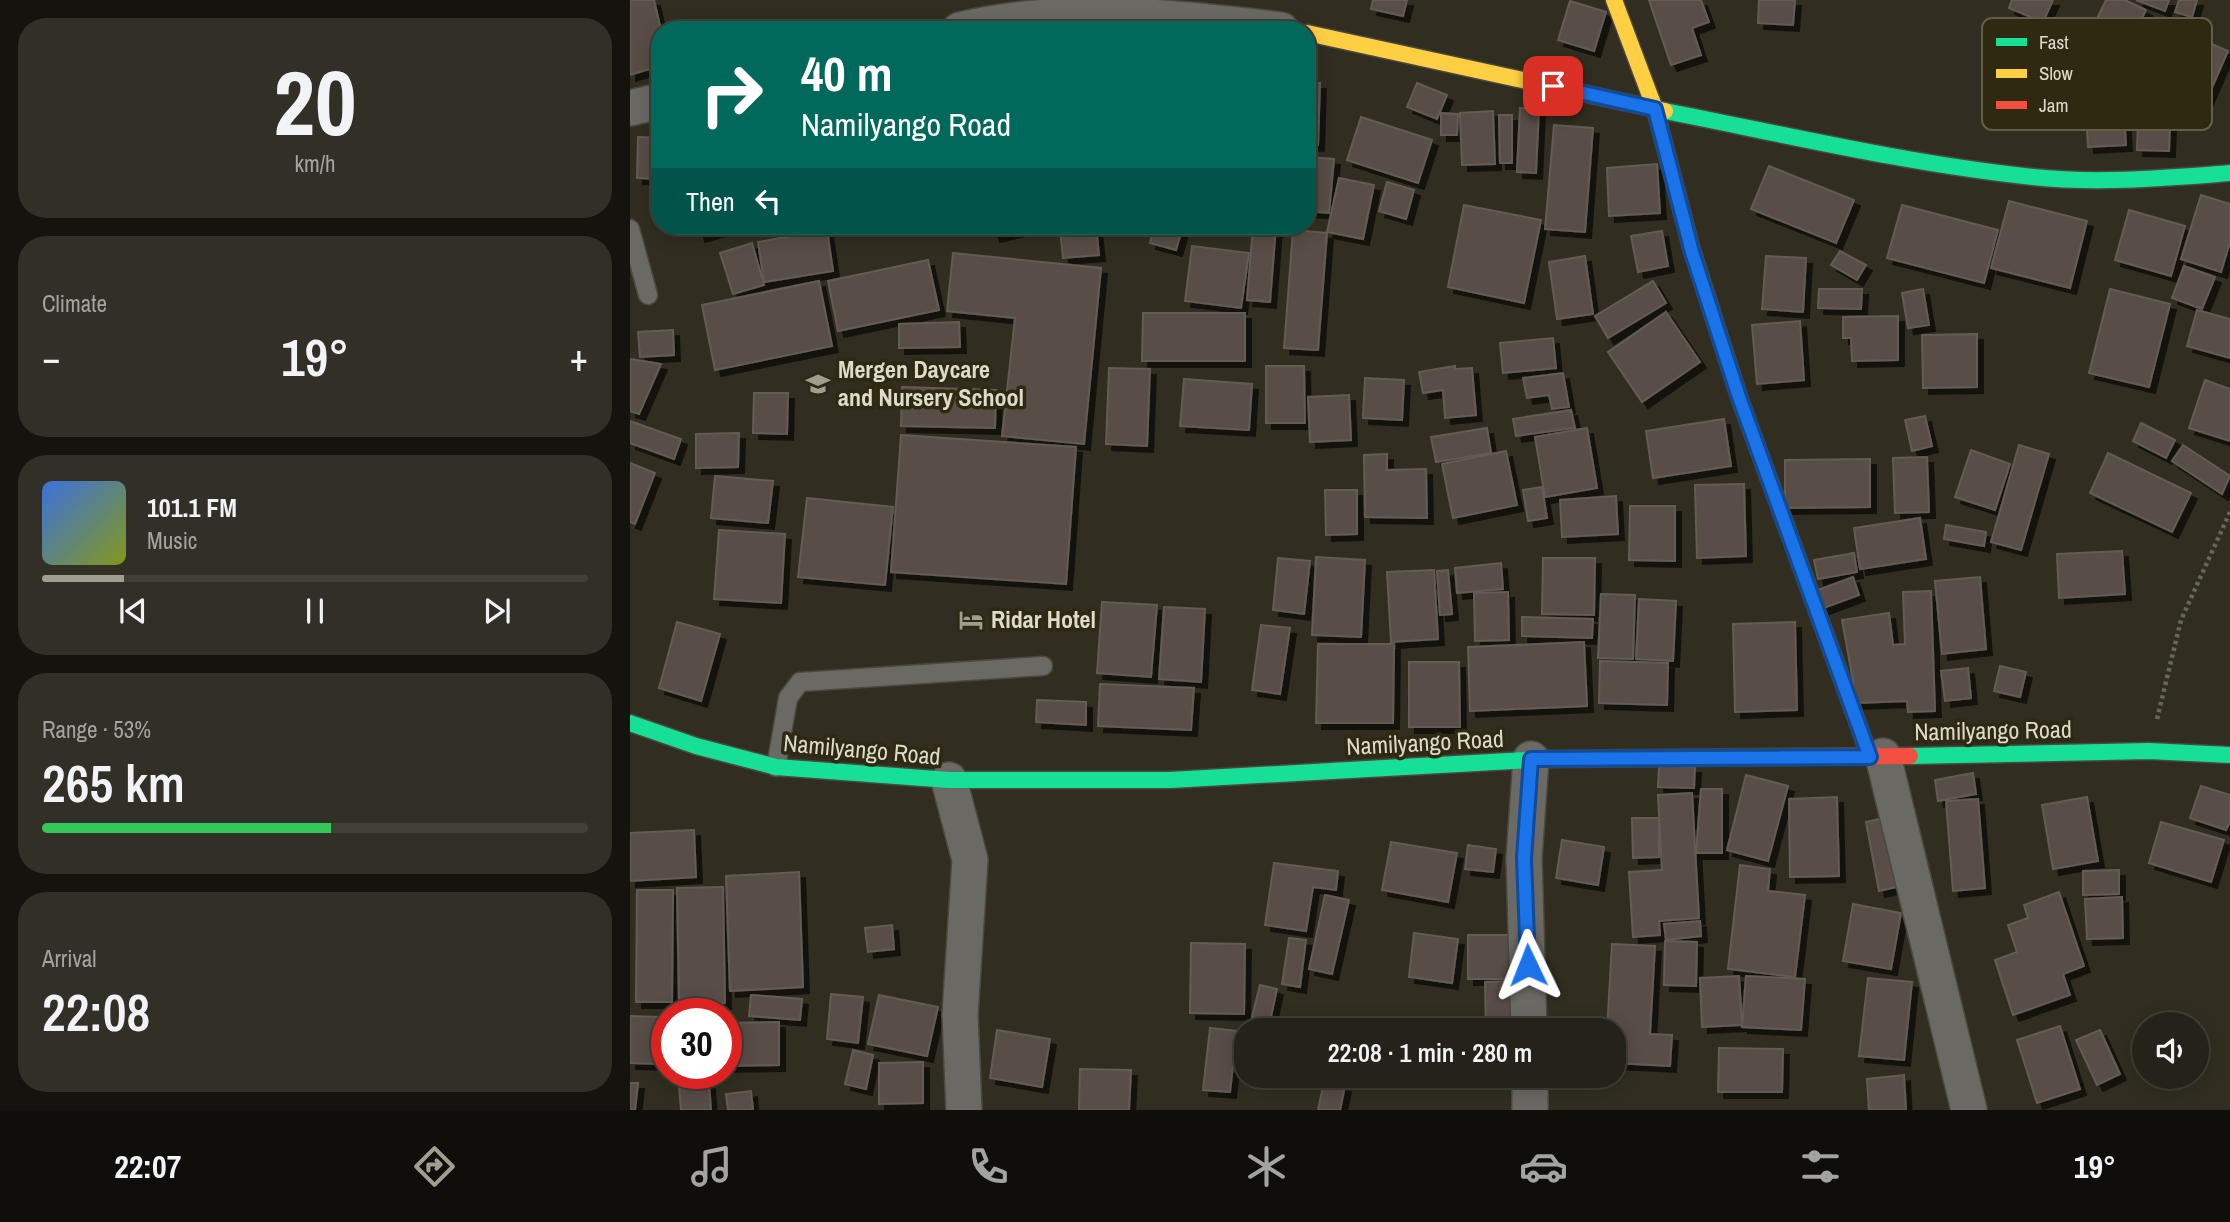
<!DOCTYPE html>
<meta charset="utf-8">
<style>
body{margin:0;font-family:"Archivo Narrow",sans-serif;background:#312f26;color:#f1f3f6;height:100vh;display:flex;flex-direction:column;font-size:26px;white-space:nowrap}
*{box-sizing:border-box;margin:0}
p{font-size:23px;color:#a3a4a2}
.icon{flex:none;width:38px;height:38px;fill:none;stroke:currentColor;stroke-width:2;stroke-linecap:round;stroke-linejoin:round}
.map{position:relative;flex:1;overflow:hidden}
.side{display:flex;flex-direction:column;gap:18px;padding:18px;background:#14130e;width:630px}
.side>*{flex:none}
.hud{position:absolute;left:21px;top:21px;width:665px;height:214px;border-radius:28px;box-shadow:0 4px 18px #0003,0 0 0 2px #423f38;background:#00695c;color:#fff;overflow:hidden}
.fabs{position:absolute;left:1502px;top:1012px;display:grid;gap:14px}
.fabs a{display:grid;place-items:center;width:77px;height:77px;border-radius:50%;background:#252219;box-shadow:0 4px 18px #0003,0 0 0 2px #423f38;font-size:35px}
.speed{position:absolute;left:21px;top:998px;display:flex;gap:14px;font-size:35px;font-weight:700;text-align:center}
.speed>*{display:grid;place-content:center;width:91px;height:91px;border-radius:50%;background:#252219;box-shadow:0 4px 18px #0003,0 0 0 2px #423f38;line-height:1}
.speed .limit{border:10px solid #d22;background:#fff;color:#111}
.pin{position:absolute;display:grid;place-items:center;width:60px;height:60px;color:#fff;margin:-30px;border-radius:14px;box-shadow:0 4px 10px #0006}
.me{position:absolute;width:77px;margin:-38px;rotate:358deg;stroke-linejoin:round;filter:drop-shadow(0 0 5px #0008)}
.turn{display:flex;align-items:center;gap:24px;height:147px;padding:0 35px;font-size:32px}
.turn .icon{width:91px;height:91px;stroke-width:2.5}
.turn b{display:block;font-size:49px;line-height:60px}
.then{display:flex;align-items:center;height:66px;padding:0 35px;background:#0003;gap:14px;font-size:26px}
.big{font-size:52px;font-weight:600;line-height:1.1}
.side .card{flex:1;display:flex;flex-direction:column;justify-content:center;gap:10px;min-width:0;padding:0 24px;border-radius:28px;background:#312f26}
.side .dial{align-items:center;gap:0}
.dial b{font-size:91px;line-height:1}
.song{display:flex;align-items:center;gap:21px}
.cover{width:84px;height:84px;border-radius:10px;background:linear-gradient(135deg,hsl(220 70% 55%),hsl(70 70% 35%))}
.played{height:7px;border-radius:4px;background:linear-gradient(90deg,#a19e90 15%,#423f38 15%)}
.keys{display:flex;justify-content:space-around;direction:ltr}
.heat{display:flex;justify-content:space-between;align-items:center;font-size:38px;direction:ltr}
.charge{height:10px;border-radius:5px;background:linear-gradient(90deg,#34c759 53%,#423f38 0)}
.trip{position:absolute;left:604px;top:1018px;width:392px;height:70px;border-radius:28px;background:#252219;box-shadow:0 4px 18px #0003,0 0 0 2px #423f38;font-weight:600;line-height:70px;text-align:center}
.tab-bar{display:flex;height:112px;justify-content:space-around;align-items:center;background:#0f0e0a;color:#a3a4a2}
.tab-bar .icon{width:49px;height:49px}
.tab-bar .current{color:#a19e90}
.tab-bar b{font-size:32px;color:#f1f3f6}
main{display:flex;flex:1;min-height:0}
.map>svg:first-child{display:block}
</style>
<main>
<section class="side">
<div class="card dial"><b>20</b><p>km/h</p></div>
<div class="card"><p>Climate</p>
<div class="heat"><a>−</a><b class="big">19°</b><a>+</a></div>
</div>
<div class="card">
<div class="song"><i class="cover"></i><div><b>101.1 FM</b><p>Music</p></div></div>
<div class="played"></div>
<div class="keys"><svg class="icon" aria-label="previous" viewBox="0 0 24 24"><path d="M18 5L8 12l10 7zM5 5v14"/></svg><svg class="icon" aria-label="pause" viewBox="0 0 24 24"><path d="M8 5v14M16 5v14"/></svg><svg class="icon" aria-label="next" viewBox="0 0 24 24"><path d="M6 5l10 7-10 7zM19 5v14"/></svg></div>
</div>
<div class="card"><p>Range · 53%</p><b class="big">265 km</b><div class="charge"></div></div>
<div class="card"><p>Arrival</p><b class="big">22:08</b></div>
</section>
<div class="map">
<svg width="1600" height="1110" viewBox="0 0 1600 1110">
<defs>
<filter id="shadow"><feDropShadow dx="6" dy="6" stdDeviation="0" flood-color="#0009"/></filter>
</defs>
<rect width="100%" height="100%" fill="#312e21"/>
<g fill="#584d46" stroke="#635c55" stroke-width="2" filter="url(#shadow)">
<path d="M0 0H24L31 30 30 66 0 75Z"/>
<path d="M743 0H777L773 16 741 9Z"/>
<path d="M1019 0H1071L1079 22 1062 28 1071 55 1041 65Z"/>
<path d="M1129 0H1165L1163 25 1128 23Z"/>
<path d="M1382 0H1423L1413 22 1379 8Z"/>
<path d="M1476 0H1495L1516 10 1493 58 1456 41Z"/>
<path d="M1506 0H1539L1535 11Z"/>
<path d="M1549 0H1567L1562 17 1545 12Z"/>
<path d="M940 1 976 12 964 51 928 40Z"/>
<path d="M1570 39 1598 51 1573 108 1545 96Z"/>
<path d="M677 83H690L688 145 677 144Z"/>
<path d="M787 83 817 95 807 119 777 107Z"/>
<path d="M1509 97 1541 98 1539 151 1507 150Z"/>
<path d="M890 108H909L906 173 887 172Z"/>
<path d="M863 111 865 164 832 165 830 113Z"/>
<path d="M1494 111 1496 145 1458 147 1456 113Z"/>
<path d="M811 113 828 114 827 135H811Z"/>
<path d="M869 115H882V163H870Z"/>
<path d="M731 117 802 140 788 183 717 160Z"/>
<path d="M924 125 963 128 955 232 915 229Z"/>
<path d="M8 137 30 138V179L7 178Z"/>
<path d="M677 157 704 159 699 213 677 211Z"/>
<path d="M1027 164 1030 213 979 216 977 168Z"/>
<path d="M1139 166 1224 200 1206 243 1121 209Z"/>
<path d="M709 178 744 185 733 239 697 232Z"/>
<path d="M30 181V197L22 198 21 182Z"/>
<path d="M757 182 784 190 776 219 749 211Z"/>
<path d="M1571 195 1600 204V242L1591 272 1551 259Z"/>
<path d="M1379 201 1457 221 1440 288 1361 268Z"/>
<path d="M834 205 911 220 894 303 818 287Z"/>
<path d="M1272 205 1368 230 1354 283 1257 258Z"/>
<path d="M1499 210 1555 226 1541 276 1485 260Z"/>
<path d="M67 226H105L69 236Z"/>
<path d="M361 226H408L364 236Z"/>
<path d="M466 226 469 255 433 258 430 229Z"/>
<path d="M524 226H553L546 250 520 243Z"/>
<path d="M623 226H646L640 302 617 300Z"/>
<path d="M197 230 203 271 134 282 128 242Z"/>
<path d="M663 230 697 233 688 350 654 348Z"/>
<path d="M1032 231 1038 266 1008 272 1001 236Z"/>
<path d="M122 243 134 285 103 294 90 253Z"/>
<path d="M562 246 619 253 611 308 555 301Z"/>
<path d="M1210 251 1236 265 1227 280 1201 265Z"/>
<path d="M323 253 471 268 454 444 372 436 385 318 317 311Z"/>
<path d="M955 256 963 314 927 319 919 262Z"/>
<path d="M1136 256 1176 258 1173 312 1132 309Z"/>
<path d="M298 260 309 310 208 331 198 281Z"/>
<path d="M1554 266 1585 277 1572 309 1542 298Z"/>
<path d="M189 281 202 346 85 370 72 305Z"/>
<path d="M1023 281 1036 303 978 338 965 316Z"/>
<path d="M1189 289H1232L1231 309 1188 308Z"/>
<path d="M1293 289 1299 325 1278 328 1272 293Z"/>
<path d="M1480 289 1540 304 1519 387 1459 373Z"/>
<path d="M1567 310 1600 319V358L1557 346Z"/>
<path d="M1036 312 1070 362 1012 402 978 352Z"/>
<path d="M513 313H615V361H512Z"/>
<path d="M1268 316V360L1222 361 1221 338H1213V317Z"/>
<path d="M1170 321 1174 380 1127 384 1122 325Z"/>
<path d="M329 322 330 347 269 348V324Z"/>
<path d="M43 330 44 355 10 357 8 332Z"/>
<path d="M1347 334V387L1293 388 1292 335Z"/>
<path d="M923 338 926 368 873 373 870 343Z"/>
<path d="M0 359 31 364 9 414 0 411Z"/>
<path d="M636 366H674L675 423H636Z"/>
<path d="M825 366V369L842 368 846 415 815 418 813 390 793 393 789 372Z"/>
<path d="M479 368 520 369 517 446 476 444Z"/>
<path d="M933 373 939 407 922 409 919 395 897 398 893 378Z"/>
<path d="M735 378 774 380 772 420 733 418Z"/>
<path d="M554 379 622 384 619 430 550 426Z"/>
<path d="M1575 380 1600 389V441L1559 428Z"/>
<path d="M272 387 366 390 365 428 271 426Z"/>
<path d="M124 393H158L157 434 123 433Z"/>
<path d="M719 395 721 440 680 442 678 397Z"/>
<path d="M941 410 945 428 886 436 883 419Z"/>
<path d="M1295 416 1302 446 1282 451 1275 420Z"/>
<path d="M1094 419 1101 466 1023 478 1016 431Z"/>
<path d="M0 421 51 439 44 459 0 443Z"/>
<path d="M1511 423 1545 440 1536 458 1503 441Z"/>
<path d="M857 428 861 453 806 462 801 437Z"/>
<path d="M957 428 967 488 915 497 905 437Z"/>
<path d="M109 433 108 467 66 468V434Z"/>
<path d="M271 435 446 447 436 584 261 572Z"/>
<path d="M1389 445 1419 454 1391 550 1361 542Z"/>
<path d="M1553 445 1600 476 1592 494 1542 461Z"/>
<path d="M1341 450 1380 464 1365 510 1325 497Z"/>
<path d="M876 451 887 505 823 518 812 464Z"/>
<path d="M1478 453 1561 493 1542 532 1460 493Z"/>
<path d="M757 454V470L796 469 797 518 735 517 734 455Z"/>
<path d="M1297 457 1299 512 1265 513 1263 458Z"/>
<path d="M1240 459V507L1155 508V460Z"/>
<path d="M0 463 25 473 5 524 0 522Z"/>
<path d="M85 476 143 481 138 523 81 518Z"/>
<path d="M1114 484 1116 556 1067 558 1065 485Z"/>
<path d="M912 487 917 518 898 521 893 490Z"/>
<path d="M695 490H727V534L696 535Z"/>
<path d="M986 496 988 534 932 537 930 500Z"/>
<path d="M177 498 263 507 255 585 168 577Z"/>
<path d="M1000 506H1045V561L999 560Z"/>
<path d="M1290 518 1296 559 1230 569 1224 528Z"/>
<path d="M1316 525 1356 532 1354 546 1314 539Z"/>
<path d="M89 530 155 534 151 603 84 599Z"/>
<path d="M1492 551 1495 594 1429 598 1427 554Z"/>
<path d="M1224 553 1227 572 1188 579 1184 560Z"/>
<path d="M686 557 735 560 731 637 682 635Z"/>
<path d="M648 558 680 561 674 614 643 610Z"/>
<path d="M913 558H965L964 615 912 614Z"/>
<path d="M871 563 873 589 827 593 825 568Z"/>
<path d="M804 570 808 639 761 642 757 572Z"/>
<path d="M818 570 822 614 810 615 807 571Z"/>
<path d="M1223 577 1229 595 1191 609 1185 591Z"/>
<path d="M1350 577 1356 649 1312 654 1305 581Z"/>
<path d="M1301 591 1305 711 1278 712 1277 701 1227 703 1212 620 1259 613 1263 645 1275 644 1273 592Z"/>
<path d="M878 592 879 640 845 641 844 593Z"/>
<path d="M971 594 1005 595 1003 659 968 658Z"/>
<path d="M1009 599 1046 601 1043 661 1006 659Z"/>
<path d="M472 602 527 605 521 677 467 673Z"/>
<path d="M534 607 575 609 571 682 529 679Z"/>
<path d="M892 617 963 619 962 638 892 636Z"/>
<path d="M47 622 90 634 71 701 29 688Z"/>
<path d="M1165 622 1167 710 1105 712 1103 624Z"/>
<path d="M631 625 660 628 650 694 622 690Z"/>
<path d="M954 642 957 706 840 711 838 647Z"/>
<path d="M688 644H764L763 723H686Z"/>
<path d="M970 661 1038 663 1037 705 969 703Z"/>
<path d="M779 662H829L830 727H779Z"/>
<path d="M1370 666 1396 672 1390 697 1364 691Z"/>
<path d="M1338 668 1341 698 1315 701 1311 671Z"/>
<path d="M470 684 564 688 561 730 468 726Z"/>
<path d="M407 700 456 702V725L406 722Z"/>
<path d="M1029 766 1065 767 1064 788 1028 787Z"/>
<path d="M1343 773 1346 794 1308 801 1305 780Z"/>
<path d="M1116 775 1158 786 1138 861 1097 850Z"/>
<path d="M1571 786 1600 795V822L1596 830 1560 818Z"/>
<path d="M1071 789H1092V853H1066Z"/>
<path d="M1062 793 1069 918 1029 921 1030 935 1003 937 999 872 1032 870 1028 795Z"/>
<path d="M1207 797 1209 876 1160 877 1159 799Z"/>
<path d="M1457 797 1468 861 1423 869 1412 805Z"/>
<path d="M1348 799 1355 888 1323 891 1316 801Z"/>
<path d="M1258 817 1271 886 1249 891 1236 822Z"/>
<path d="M1002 818H1029V857L1003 858Z"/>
<path d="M1531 822 1594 840 1581 882 1519 863Z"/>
<path d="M64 830 66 877 0 881V833Z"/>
<path d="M932 840 974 847 968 885 926 878Z"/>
<path d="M761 842 827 853 818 902 752 890Z"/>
<path d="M838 845 866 849 863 872 835 869Z"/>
<path d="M644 863 708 871 706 890 683 887 676 931 635 925Z"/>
<path d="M1110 865 1140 869 1138 891 1175 895 1165 977 1098 969Z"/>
<path d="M1489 870V894L1453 895V871Z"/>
<path d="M169 872 173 987 100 991 96 876Z"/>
<path d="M93 887 95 1003 49 1004 47 888Z"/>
<path d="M7 890H43L42 1002H6Z"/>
<path d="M1429 892 1454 966 1433 974 1440 995 1383 1015 1365 960 1387 952 1378 925 1398 918 1394 905Z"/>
<path d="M695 895 719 900 702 974 679 969Z"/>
<path d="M1492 897 1493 938 1457 939 1455 899Z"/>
<path d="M1223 904 1271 913 1261 969 1213 961Z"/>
<path d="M1070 921 1071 936 1036 940 1034 924Z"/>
<path d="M262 925 264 949 238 952 235 928Z"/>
<path d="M784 933 828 939 822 983 779 977Z"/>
<rect x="838" y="935" width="55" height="44"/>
<path d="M659 938 676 940 670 987 652 984Z"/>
<path d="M1035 941 1067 942 1066 986 1034 985Z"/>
<path d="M561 943 615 944 614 1014 560 1013Z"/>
<path d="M982 944 1025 946 1020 1034 1042 1035 1040 1066 984 1063V1031H977Z"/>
<path d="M1109 976 1112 1025 1072 1027 1070 978Z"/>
<path d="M1116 976 1175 979 1171 1030 1112 1027Z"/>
<path d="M1238 978 1282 982 1274 1060 1229 1056Z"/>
<path d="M898 981 899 1031H856L855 982Z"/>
<path d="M630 985 647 989 640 1021 622 1017Z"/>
<path d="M201 994 233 997 228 1043 197 1039Z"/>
<path d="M121 995 172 999 170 1020 119 1016Z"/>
<path d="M249 995 308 1007 297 1056 238 1044Z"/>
<path d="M0 1016 29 1017 28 1064 0 1063Z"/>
<path d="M149 1022V1065L96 1066V1023Z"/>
<path d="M1430 1026 1450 1089 1407 1103 1387 1040Z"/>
<path d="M580 1028 607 1031 600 1092 573 1090Z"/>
<path d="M367 1030 420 1039 412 1087 360 1078Z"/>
<path d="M1470 1030 1490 1074 1467 1085 1446 1040Z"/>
<path d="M1089 1048 1153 1049 1152 1092H1088Z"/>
<path d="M223 1050 243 1055 236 1089 215 1084Z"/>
<path d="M293 1062V1103L249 1104V1063Z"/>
<path d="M450 1069 501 1070 499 1110H449Z"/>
<path d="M1274 1075 1276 1110H1239L1237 1079Z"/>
<path d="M694 1082 715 1086 710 1110H688Z"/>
<path d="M0 1083H8L5 1110H0Z"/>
<path d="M79 1083 81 1110H51L49 1086Z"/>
<path d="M121 1091 123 1110H98L96 1094Z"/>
</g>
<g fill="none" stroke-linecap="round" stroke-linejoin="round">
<g stroke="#4b493e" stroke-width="21">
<g id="lane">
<path d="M0 229 18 295"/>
<path d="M146 767 158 698 170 682 413 666"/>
</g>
</g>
<g stroke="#4b493e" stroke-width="38">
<g id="street">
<path d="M330 30C435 5 545 17 651 30"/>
<path d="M0 108 30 101"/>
<path d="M1253 756 1339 1110"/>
<path d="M319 780 340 860 330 1015 334 1110"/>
<path d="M899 1031 894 858 901 759"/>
<path d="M900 1076V1110"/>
</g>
</g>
<g stroke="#4b493e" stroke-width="19">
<g id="fast">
<path d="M1035 111C1157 135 1279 164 1403 177 1468 184 1535 178 1600 173"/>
<path d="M1155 523 1240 757"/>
<path d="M0 723 66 746 146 767 319 780H540L916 759"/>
<path d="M1280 756 1519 751 1600 755"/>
</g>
</g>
<g stroke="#4b493e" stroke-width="19">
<g id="slow">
<path d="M984 0 1025 109 1061 247"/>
<path d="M677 33 1035 111"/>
</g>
</g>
<g stroke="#4b493e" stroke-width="19">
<g id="jam">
<path d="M1061 247 1109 397 1155 523"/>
<path d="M916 759 1280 756"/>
</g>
</g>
<path stroke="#67655d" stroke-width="4.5" stroke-dasharray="3.5 3.5" stroke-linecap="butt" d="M1527 719 1551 620 1600 512"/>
<use href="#lane" stroke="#6b6964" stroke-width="18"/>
<use href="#street" stroke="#6b6964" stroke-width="35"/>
<use href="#fast" stroke="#16e098" stroke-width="16"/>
<use href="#slow" stroke="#ffcf43" stroke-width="16"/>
<use href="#jam" stroke="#f24e42" stroke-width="16"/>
</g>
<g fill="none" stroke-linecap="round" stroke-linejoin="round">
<g stroke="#114b97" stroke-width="18">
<path id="route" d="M898 965 894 858 901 759 1240 757 1109 397 1062 252 1025 109 923 86"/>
</g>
<use href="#route" stroke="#1a73e8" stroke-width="12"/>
</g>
<defs>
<g id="school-bare" transform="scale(1.89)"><path d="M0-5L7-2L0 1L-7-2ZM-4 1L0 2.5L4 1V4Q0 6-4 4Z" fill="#a19e90" stroke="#2e2910" stroke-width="2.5" paint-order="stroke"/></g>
<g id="hotel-bare" transform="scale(1.89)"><path d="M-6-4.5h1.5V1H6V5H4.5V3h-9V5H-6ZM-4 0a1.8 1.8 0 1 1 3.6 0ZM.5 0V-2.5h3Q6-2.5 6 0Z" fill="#a19e90" stroke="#2e2910" stroke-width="2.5" paint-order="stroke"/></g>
</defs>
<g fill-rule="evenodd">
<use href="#school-bare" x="188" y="384"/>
<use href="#hotel-bare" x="341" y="620"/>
</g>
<g text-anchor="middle" stroke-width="7" stroke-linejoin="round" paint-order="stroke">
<g font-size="24" font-weight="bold" fill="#dddbcc" stroke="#2e2910" text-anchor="start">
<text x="208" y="378">Mergen Daycare<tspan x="208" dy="28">and Nursery School</tspan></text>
<text x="361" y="628">Ridar Hotel</text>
</g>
<g font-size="24" fill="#dddbcc" stroke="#2e2910">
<text transform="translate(1363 731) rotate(-1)" y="8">Namilyango Road</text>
<text transform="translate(795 743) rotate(-3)" y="8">Namilyango Road</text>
<text transform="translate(232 750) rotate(5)" y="8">Namilyango Road</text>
</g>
</g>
<rect x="1352" y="18" width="230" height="112" rx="10" fill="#2e2910" stroke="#635e48" stroke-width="2"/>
<rect x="1366" y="38" width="31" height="8" fill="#16e098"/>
<rect x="1366" y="69" width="31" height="9" fill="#ffcf43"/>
<rect x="1366" y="101" width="31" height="8" fill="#f24e42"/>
<g font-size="19" fill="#dddbcc">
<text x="1409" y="49">Fast</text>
<text x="1409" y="80">Slow</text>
<text x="1409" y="112">Jam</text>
</g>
</svg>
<div class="fabs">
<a><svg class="icon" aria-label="sound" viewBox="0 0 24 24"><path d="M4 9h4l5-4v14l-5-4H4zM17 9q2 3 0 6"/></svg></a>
</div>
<div class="speed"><div class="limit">30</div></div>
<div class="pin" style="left:923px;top:86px;background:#d93025"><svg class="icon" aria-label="arrive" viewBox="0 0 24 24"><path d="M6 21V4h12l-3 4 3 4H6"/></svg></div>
<svg class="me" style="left:898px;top:965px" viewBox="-20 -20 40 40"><path d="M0-17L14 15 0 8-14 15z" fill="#1a73e8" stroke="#fff" stroke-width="4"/></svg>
<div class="trip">22:08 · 1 min · 280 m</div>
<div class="hud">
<div class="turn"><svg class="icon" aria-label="right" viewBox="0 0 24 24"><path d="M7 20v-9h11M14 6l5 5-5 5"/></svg><div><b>40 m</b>Namilyango Road</div></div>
<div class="then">Then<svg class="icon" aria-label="left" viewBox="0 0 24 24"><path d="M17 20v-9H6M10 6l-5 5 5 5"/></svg></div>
</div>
</div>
</main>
<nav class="tab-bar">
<b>22:07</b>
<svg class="icon current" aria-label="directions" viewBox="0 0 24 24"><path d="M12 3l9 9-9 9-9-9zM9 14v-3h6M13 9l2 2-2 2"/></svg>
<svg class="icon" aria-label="music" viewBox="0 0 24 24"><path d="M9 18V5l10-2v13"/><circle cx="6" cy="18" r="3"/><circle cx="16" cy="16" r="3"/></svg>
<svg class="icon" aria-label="phone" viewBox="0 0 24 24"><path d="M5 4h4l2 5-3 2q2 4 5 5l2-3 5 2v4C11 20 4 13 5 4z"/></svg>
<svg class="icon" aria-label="climate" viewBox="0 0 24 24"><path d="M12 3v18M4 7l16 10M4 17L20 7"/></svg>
<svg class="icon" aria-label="car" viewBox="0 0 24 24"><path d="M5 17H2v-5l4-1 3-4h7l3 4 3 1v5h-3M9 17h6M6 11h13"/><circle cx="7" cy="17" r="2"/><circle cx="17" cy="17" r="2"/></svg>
<svg class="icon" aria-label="filters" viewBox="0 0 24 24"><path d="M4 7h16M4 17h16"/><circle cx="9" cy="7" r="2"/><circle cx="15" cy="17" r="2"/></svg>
<b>19°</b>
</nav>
